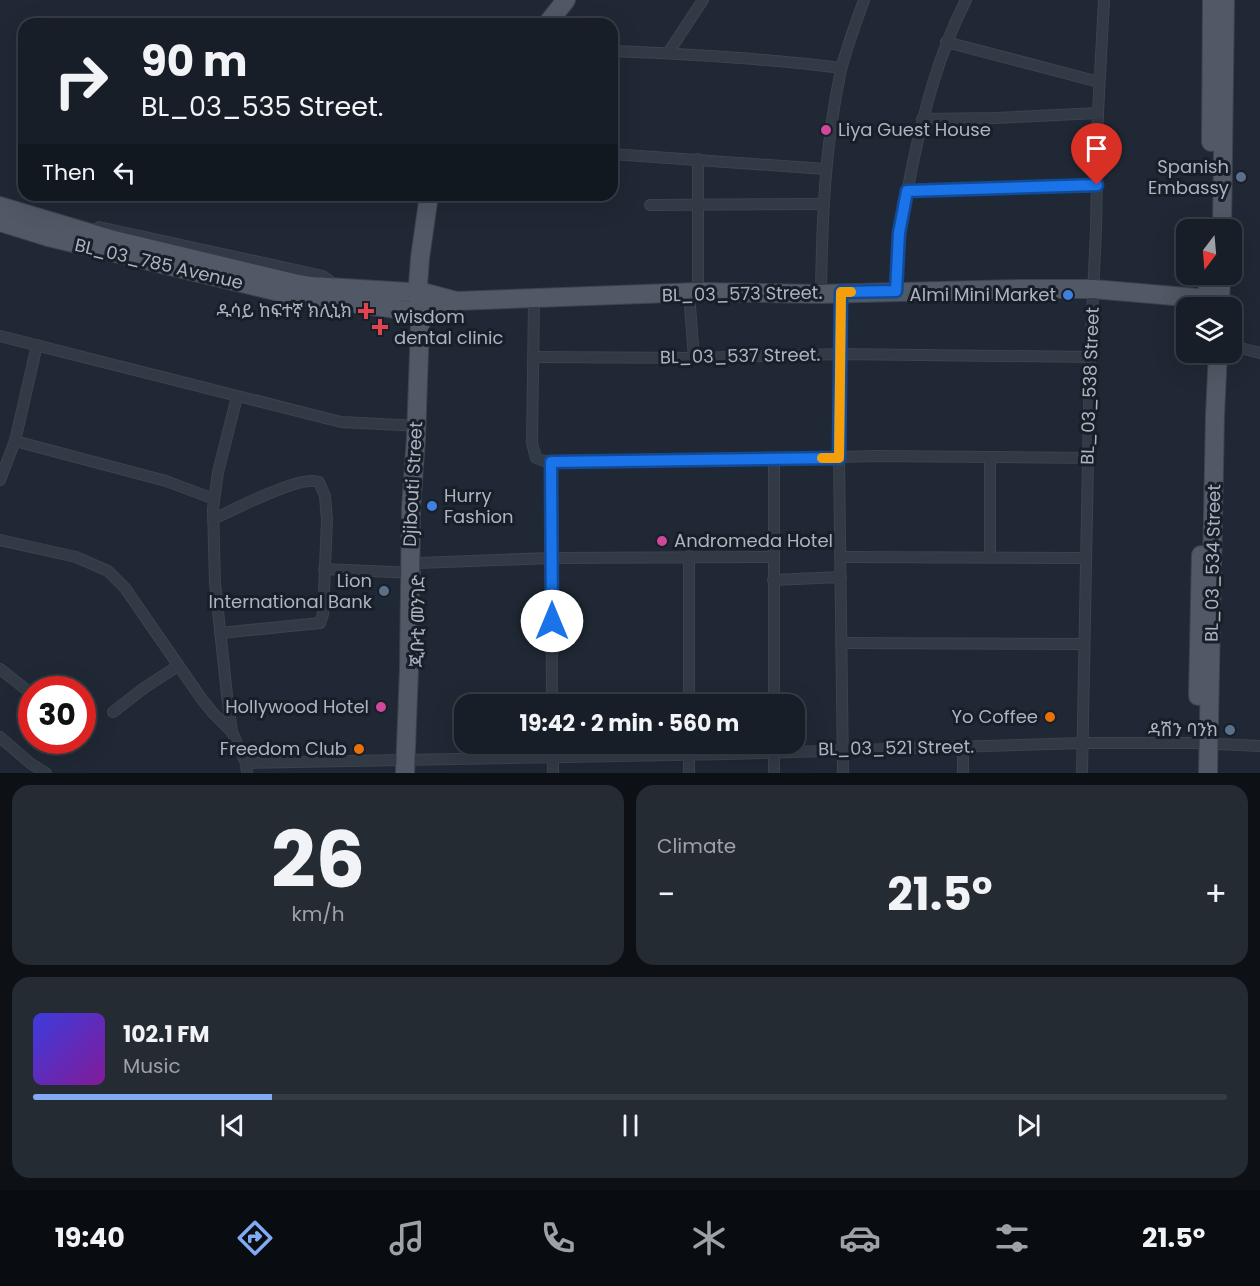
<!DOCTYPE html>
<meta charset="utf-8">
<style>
body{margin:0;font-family:Poppins,"Noto Sans Ethiopic",sans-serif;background:#242b33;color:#f1f3f6;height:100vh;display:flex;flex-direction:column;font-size:22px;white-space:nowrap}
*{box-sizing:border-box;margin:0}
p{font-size:20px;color:#9ea2a7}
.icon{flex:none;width:33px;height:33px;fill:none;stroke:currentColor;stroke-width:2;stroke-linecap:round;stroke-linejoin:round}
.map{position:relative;height:773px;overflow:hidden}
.details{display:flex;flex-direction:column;gap:12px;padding:12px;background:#0d1015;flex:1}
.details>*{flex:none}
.top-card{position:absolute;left:18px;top:18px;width:600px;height:183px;border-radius:18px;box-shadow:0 6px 24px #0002,0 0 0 2px #363c44;background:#171e27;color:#f1f3f6;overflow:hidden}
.needle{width:39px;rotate:196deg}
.buttons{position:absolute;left:1176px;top:219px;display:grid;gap:12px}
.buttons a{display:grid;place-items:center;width:66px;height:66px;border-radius:12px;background:#171e27;box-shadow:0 6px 24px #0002,0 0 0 2px #363c44;font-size:30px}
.speed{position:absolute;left:18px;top:676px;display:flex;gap:12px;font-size:30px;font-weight:700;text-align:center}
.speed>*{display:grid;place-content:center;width:78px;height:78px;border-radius:50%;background:#171e27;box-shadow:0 6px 24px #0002,0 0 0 2px #363c44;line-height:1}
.speed .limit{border:9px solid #d22;background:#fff;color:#111}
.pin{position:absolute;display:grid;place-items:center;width:51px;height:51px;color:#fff;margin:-62px -26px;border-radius:50% 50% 50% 0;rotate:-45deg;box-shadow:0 0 6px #0007}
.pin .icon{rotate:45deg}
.me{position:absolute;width:66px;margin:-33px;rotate:0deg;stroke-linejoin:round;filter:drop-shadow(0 0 4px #0008)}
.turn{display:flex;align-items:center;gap:21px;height:126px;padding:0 24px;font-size:27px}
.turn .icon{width:78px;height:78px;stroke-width:2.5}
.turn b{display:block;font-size:42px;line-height:51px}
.then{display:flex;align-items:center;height:57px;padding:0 24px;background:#0003;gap:12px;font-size:22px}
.big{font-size:45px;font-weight:700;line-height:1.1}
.details .card{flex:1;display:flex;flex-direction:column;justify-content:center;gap:9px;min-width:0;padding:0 21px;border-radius:18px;background:#242b33}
.details .dial{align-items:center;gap:0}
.dial b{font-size:78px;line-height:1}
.song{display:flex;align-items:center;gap:18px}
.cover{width:72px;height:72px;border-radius:9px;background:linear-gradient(135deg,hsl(240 70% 55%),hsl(290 70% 35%))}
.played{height:6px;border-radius:3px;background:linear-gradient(90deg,#80aaf3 20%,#363c44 20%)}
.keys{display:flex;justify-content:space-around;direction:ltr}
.heat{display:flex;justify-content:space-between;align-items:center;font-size:33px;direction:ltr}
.details .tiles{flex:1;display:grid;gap:12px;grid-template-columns:1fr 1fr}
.card:last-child{grid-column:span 2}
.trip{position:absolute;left:454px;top:694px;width:351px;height:60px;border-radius:18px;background:#171e27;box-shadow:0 6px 24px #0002,0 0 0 2px #363c44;font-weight:700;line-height:60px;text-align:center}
.menu{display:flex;height:96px;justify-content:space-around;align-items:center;background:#090c10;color:#9ea2a7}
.menu .icon{width:42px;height:42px}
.menu .active{color:#80aaf3}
.menu b{font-size:27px;color:#f1f3f6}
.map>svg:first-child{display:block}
</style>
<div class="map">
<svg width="1260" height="773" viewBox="0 0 1260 773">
<rect width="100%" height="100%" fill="#1f2834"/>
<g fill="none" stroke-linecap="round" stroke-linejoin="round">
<g stroke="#3c434e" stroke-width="12">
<g id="minor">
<path d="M946 42 1099 82"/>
<path d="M612 51C689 54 765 58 841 68"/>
<path d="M668 53 703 0"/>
<path d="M922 119 995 118 1098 113"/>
<path d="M612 154 826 169"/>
<path d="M698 159V292"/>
<path d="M907 191 1097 185"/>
<path d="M650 205 822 204"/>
<path d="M99 227 323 276 336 286"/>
<path d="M896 291C897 248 904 208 912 167 924 110 939 53 966 0"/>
<path d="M689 293 694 358"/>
<path d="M841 293 839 458 843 773"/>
<path d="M821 294C822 218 825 144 841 70 847 46 856 23 864 0"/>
<path d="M534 299 532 443 536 458 544 461 774 459 875 456 1088 458"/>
<path d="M0 336 341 422 420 426"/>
<path d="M1232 346 1260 353"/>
<path d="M534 357 694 358 840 354 1090 357"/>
<path d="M237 397 218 472 213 509 215 583 227 695 232 732 246 763 247 773"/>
<path d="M15 441 166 481 214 499"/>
<path d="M774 459V705"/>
<path d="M551 462 552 705"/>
<path d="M0 480 15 441 37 345"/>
<path d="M213 519C234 510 301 474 319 482L325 496 327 520 323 614 320 623 220 633"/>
<path d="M0 540 76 557 108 571 125 588 201 698 213 713 232 732"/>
<path d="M689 556V705"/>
<path d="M841 557 1086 558"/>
<path d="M990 557V457"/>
<path d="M419 563 551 558 773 557"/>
<path d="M324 569 415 573"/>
<path d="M773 580 841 577"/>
<path d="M841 643 1084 644"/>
<path d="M0 669 32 694"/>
<path d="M113 712 144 688 178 666"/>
<path d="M0 737 30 763 46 773"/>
<path d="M553 744V773"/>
<path d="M689 744V773"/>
<path d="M246 763 729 754 1083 743H1197L1260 746"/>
<path d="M774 773V744"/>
<path d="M963 773V746"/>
<path d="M1082 773 1090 357 1096 230 1098 113 1104 0"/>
</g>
</g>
<g stroke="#3c434e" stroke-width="20">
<g id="primary">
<path d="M547 24 566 0"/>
<path d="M1211 142 1212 0"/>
<path d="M0 206 114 240 294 283 311 286 426 293 456 301 698 292 821 294 1020 289H1093L1221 300"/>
<path d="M0 222 48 237 296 296 427 313 456 301"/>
<path d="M1222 230 1225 0"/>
<path d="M1207 308 1208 274"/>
<path d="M1220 308 1221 274"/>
<path d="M1198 696 1201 555"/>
<path d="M405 773 409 669 411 508 416 438 420 324 418 285 420 258 429 195"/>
<path d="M1208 773 1215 415 1218 352"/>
</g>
</g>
<use href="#minor" stroke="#323a45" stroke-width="10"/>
<use href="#primary" stroke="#505965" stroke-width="18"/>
</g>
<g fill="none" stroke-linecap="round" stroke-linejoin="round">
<g stroke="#114b97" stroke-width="15">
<path id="route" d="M552 621 551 462 839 458 841 292 896 291 899 233 907 191 1097 185"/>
</g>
<use href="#route" stroke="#1a73e8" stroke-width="10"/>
<path stroke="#f59e0b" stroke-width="10" d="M822 458H839L841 292H851"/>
</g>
<g fill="#d1479c" stroke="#181f29" stroke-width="2">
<circle cx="826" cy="130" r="6"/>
<circle cx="662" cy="541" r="6"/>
<circle cx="381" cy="707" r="6"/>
</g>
<g fill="#5c6f8a" stroke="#181f29" stroke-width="2">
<circle cx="1241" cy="177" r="6"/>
<circle cx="384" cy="591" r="6"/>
<circle cx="1230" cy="730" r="6"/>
</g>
<g fill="#3f7fe0" stroke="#181f29" stroke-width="2">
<circle cx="1068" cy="295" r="6"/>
<circle cx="432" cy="506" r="6"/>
</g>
<g fill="#e0444e" stroke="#181f29" stroke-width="2">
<path d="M363 302h6v6h6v6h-6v6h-6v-6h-6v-6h6z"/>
<path d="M377 318h6v6h6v6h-6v6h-6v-6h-6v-6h6z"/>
</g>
<g fill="#e8710a" stroke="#181f29" stroke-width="2">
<circle cx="1050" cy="717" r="6"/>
<circle cx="359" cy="749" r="6"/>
</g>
<g text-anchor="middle" stroke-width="6" stroke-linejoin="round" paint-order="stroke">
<g font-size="18" fill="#acb4c2" stroke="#181f29" text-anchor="end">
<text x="838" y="136" text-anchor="start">Liya Guest House</text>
<text x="1229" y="173">Spanish<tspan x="1229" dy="21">Embassy</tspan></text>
<text x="1056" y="301">Almi Mini Market</text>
<text x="352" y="317">ዱሳይ ከፍተኛ ክሊኒክ</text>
<text x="394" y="323" text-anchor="start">wisdom<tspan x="394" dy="21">dental clinic</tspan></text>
<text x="444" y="502" text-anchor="start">Hurry<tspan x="444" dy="21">Fashion</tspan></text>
<text x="674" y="547" text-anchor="start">Andromeda Hotel</text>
<text x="372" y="587">Lion<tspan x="372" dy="21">International Bank</tspan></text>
<text x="369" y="713">Hollywood Hotel</text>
<text x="1038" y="723">Yo Coffee</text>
<text x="1218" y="736">ዳሽን ባንክ</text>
<text x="347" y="755">Freedom Club</text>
</g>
<g font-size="18" fill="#acb4c2" stroke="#181f29">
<text transform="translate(159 264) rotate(13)" y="6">BL_03_785 Avenue</text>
<text transform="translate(742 294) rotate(-1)" y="6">BL_03_573 Street.</text>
<text transform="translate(740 356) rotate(-1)" y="6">BL_03_537 Street.</text>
<text transform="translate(1090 386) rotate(-88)" y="6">BL_03_538 Street</text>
<text transform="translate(413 484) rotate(-87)" y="6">Djibouti Street</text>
<text transform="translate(1213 563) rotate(-89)" y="6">BL_03_534 Street</text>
<text transform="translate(418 621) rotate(-89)" y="6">ጂቡቲ መንገድ</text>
<text transform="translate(896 748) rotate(-1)" y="6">BL_03_521 Street.</text>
</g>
</g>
</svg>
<div class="buttons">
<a><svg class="needle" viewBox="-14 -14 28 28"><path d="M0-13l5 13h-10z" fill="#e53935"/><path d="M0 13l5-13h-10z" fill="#9ea2a7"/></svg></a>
<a><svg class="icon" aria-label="layers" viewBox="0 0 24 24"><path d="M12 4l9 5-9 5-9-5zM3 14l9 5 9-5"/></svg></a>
</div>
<div class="speed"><div class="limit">30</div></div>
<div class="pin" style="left:1097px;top:185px;background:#d93025"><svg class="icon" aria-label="arrive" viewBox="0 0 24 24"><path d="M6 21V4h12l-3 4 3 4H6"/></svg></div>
<svg class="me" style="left:552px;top:621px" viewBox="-20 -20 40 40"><circle r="19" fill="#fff"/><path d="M0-13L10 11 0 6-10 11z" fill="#1a73e8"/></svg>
<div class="trip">19:42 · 2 min · 560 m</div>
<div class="top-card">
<div class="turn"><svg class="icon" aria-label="right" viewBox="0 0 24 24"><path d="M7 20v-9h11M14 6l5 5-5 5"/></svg><div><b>90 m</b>BL_03_535 Street.</div></div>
<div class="then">Then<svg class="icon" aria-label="left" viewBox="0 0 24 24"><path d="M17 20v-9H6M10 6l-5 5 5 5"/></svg></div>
</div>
</div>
<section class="details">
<div class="tiles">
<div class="card dial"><b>26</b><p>km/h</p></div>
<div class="card"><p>Climate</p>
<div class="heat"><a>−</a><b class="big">21.5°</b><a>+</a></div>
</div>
<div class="card">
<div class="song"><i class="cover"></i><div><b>102.1 FM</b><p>Music</p></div></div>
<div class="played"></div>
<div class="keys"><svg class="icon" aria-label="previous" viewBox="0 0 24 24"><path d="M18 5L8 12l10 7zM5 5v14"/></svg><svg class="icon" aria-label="pause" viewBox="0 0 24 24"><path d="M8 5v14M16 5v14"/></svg><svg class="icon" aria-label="next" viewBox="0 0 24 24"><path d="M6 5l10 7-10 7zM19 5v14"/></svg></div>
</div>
</div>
</section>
<nav class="menu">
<b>19:40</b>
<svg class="icon active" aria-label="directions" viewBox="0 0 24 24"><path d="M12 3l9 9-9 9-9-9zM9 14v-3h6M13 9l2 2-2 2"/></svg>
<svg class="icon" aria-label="music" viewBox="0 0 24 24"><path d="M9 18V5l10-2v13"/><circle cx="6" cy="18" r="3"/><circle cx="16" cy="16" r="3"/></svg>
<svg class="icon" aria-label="phone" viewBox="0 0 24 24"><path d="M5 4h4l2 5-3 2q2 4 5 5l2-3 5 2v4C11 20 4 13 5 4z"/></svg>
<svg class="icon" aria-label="climate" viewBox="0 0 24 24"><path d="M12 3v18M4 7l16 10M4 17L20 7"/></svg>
<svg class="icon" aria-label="car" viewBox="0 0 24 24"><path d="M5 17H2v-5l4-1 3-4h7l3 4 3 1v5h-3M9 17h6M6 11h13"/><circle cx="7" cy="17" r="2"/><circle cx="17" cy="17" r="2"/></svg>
<svg class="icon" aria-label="filters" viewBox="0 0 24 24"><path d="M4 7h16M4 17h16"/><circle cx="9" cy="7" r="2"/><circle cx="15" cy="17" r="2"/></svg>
<b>21.5°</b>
</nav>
